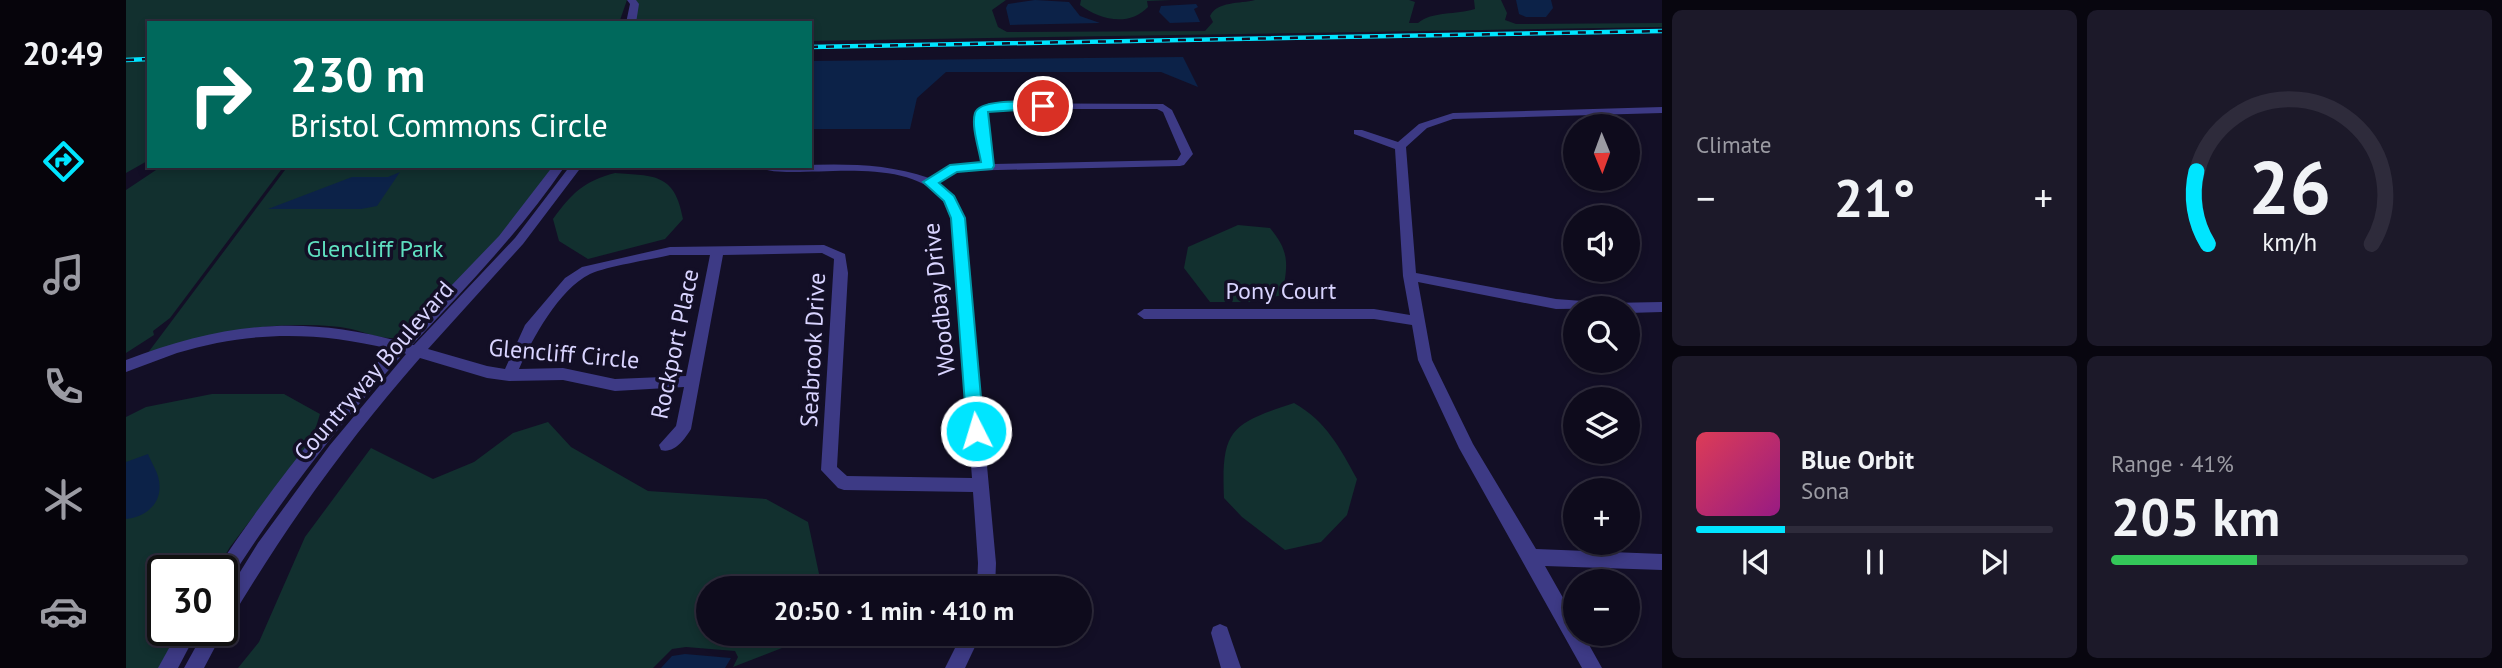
<!DOCTYPE html>
<meta charset="utf-8">
<style>
body{margin:0;font-family:"PT Sans",sans-serif;background:#1c1929;color:#f1f3f6;height:100vh;display:flex;flex-direction:column;font-size:26px;white-space:nowrap}
*{box-sizing:border-box;margin:0}
p{font-size:23px;color:#9b9ba3}
.icon{flex:none;width:38px;height:38px;fill:none;stroke:currentColor;stroke-width:2;stroke-linecap:round;stroke-linejoin:round}
.map{position:relative;flex:1;overflow:hidden}
.details{display:flex;flex-direction:column;gap:10px;padding:10px;background:#08060f;width:840px}
.details>*{flex:none}
.guide{position:absolute;left:21px;top:21px;width:665px;height:147px;border-radius:0px;box-shadow:0 4px 10px #0003,0 0 0 2px #2e2b3b;background:#00695c;color:#fff;overflow:hidden}
.needle{width:46px;rotate:179deg}
.controls{position:absolute;left:1437px;top:114px;display:grid;gap:14px}
.controls a{display:grid;place-items:center;width:77px;height:77px;border-radius:50%;background:#0e0b1c;box-shadow:0 4px 10px #0003,0 0 0 2px #2e2b3b;font-size:35px}
.speed{position:absolute;left:21px;top:555px;display:flex;gap:14px;font-size:35px;font-weight:700;text-align:center}
.speed>*{display:grid;place-content:center;width:91px;height:91px;border-radius:50%;background:#0e0b1c;box-shadow:0 4px 10px #0003,0 0 0 2px #2e2b3b;line-height:1}
.speed .limit{border:4px solid #111;border-radius:10px;background:#fff;color:#111}
.pin{position:absolute;display:grid;place-items:center;width:60px;height:60px;color:#fff;margin:-30px;border:4px solid #fff;border-radius:50%;box-shadow:0 2px 7px #0007}
.me{position:absolute;width:77px;margin:-38px;rotate:355deg;stroke-linejoin:round;filter:drop-shadow(0 0 5px #0008)}
.turn{display:flex;align-items:center;gap:24px;height:147px;padding:0 28px;font-size:32px}
.turn .icon{width:91px;height:91px;stroke-width:2.5}
.turn b{display:block;font-size:49px;line-height:60px}
.big{font-size:52px;font-weight:700;line-height:1.1}
.details .widget{flex:1;display:flex;flex-direction:column;justify-content:center;gap:10px;min-width:0;padding:0 24px;border-radius:10px;background:#1c1929}
.details .dial{align-items:center;gap:0}
.dial svg{height:182px;overflow:visible;fill:none;stroke:#2e2b3b;stroke-width:7;stroke-linecap:round;text-anchor:middle}
.dial text{fill:#f1f3f6;stroke:none}
.song{display:flex;align-items:center;gap:21px}
.cover{width:84px;height:84px;border-radius:10px;background:linear-gradient(135deg,hsl(350 70% 55%),hsl(310 70% 35%))}
.played{height:7px;border-radius:4px;background:linear-gradient(90deg,#00e5ff 25%,#2e2b3b 25%)}
.keys{display:flex;justify-content:space-around;direction:ltr}
.heat{display:flex;justify-content:space-between;align-items:center;font-size:38px;direction:ltr}
.charge{height:10px;border-radius:5px;background:linear-gradient(90deg,#34c759 41%,#2e2b3b 0)}
.details .tiles{flex:1;display:grid;gap:10px;grid-template-columns:repeat(2,1fr)}
.trip{position:absolute;left:570px;top:576px;width:396px;height:70px;border-radius:35px;background:#0e0b1c;box-shadow:0 4px 10px #0003,0 0 0 2px #2e2b3b;font-weight:700;line-height:70px;text-align:center}
main{display:flex;flex:1;min-height:0}
.tab-bar{display:flex;flex-direction:column;width:126px;justify-content:space-around;align-items:center;background:#06040b;color:#9b9ba3}
.tab-bar .icon{width:49px;height:49px}
.tab-bar .on{color:#00e5ff}
.tab-bar b{font-size:32px;color:#f1f3f6}
.map>svg:first-child{display:block}
</style>
<main>
<nav class="tab-bar">
<b>20:49</b>
<svg class="icon on" aria-label="directions" viewBox="0 0 24 24"><path d="M12 3l9 9-9 9-9-9zM9 14v-3h6M13 9l2 2-2 2"/></svg>
<svg class="icon" aria-label="music" viewBox="0 0 24 24"><path d="M9 18V5l10-2v13"/><circle cx="6" cy="18" r="3"/><circle cx="16" cy="16" r="3"/></svg>
<svg class="icon" aria-label="phone" viewBox="0 0 24 24"><path d="M5 4h4l2 5-3 2q2 4 5 5l2-3 5 2v4C11 20 4 13 5 4z"/></svg>
<svg class="icon" aria-label="climate" viewBox="0 0 24 24"><path d="M12 3v18M4 7l16 10M4 17L20 7"/></svg>
<svg class="icon" aria-label="car" viewBox="0 0 24 24"><path d="M5 17H2v-5l4-1 3-4h7l3 4 3 1v5h-3M9 17h6M6 11h13"/><circle cx="7" cy="17" r="2"/><circle cx="17" cy="17" r="2"/></svg>
</nav>
<div class="map">
<svg width="1536" height="668" viewBox="0 0 1536 668">
<rect width="100%" height="100%" fill="#130f26"/>
<g fill="#12302f">
<path d="M0 0H501L493 23H23V160L0 173Z"/>
<path d="M510 0H880L866 10 872 27 881 32 1079 31 1087 22 1084 16C1091 1 1114 4 1129 0H1283L1289 2 1283 23H1292C1306 11 1330 15 1349 9L1348 0H1375L1381 13 1379 20 1390 24 1536 23V27L684 41V23H509Z"/>
<path d="M955 0H1045L1021 1 1022 7C1003 27 974 20 954 5Z"/>
<path d="M47 166H158L44 318 27 331 28 335 0 353V190L30 170Z"/>
<path d="M162 166H429L397 212 278 336C259 342 243 333 225 329 211 326 195 325 181 325 126 324 73 336 21 354Z"/>
<path d="M489 173C528 176 549 173 557 219L539 239 462 259 433 241 427 219C446 193 458 181 489 173Z"/>
<path d="M1112 225 1144 228C1164 252 1162 265 1156 295L1126 302H1084L1058 268 1062 247Z"/>
<path d="M86 394H158L194 414 186 440 104 547 90 570H37V630H54L33 668H0V417L20 407Z"/>
<path d="M1168 403C1200 421 1214 448 1231 479L1221 515 1195 542 1159 550 1116 517 1098 498C1095 429 1105 424 1168 403Z"/>
<path d="M422 422 445 447 522 491 640 499 682 522 696 588H583V634H674L669 643 607 667 612 657 609 651 560 647 546 649 527 668H112L133 642 179 537 245 448 307 479 348 462 387 433Z"/>
</g>
<g fill="#0c2248">
<path d="M909 0 943 2 954 16 974 23 884 25 880 8 882 4Z"/>
<path d="M1390 0H1425L1427 8 1420 17H1400L1393 14Z"/>
<path d="M1070 4 1072 7 1068 9 1074 22 1044 23 1033 12 1035 6Z"/>
<path d="M1057 57 1072 87 1035 72H820L791 98 784 129H684V61Z"/>
<path d="M274 172 251 206 235 209H142L226 177H262Z"/>
<path d="M22 454C25 462 32 472 33 481 37 503 20 517 0 519V462Z"/>
<path d="M559 654 605 658 599 668H535L546 656Z"/>
</g>
<g fill="none" stroke-linecap="round" stroke-linejoin="round">
<g fill="#3d3a85" fill-rule="evenodd">
<path d="M501 0H510L513 4 510 23H500L504 4Z"/>
<path d="M863 103 1037 104 1046 110 1067 154 1058 165 1054 166 830 171 811 183 823 192 838 217 870 563 869 588H851L852 563 847 492 718 490 712 488 695 470 708 259 696 253 597 255 565 429C559 439 548 454 535 450L533 445 550 426 558 387 489 391 437 380 383 381 361 378 294 358C221 441 158 529 102 624L97 627 98 630 78 668H58L79 630H96V601L132 543 204 445 280 354 278 353C212 425 154 501 102 583L96 585V570H90C142 492 200 418 264 349 190 331 124 331 51 353 34 359 17 366 0 372V360C95 324 173 314 272 341L373 236 427 166H439C394 232 340 287 286 345H288L389 238 444 166H456L397 244 302 349 361 366 379 369 399 325 439 278 456 267 544 247 698 245 719 254 722 273 711 467 721 476 846 478 826 217C822 211 819 204 815 198 785 162 710 172 668 172 657 172 640 172 631 166 689 166 746 158 803 178L824 166 856 164 849 114ZM866 109H1031L1037 112 1055 154 1051 160 867 164 859 115ZM544 255H584L560 376 489 379 437 368 393 369C406 339 433 289 464 274 482 266 523 260 544 255Z"/>
<path d="M1536 107V113L1327 119 1301 128 1280 147 1290 273 1430 299 1483 303 1536 302V312L1502 313V308L1430 309 1292 282 1306 360 1347 444 1410 549 1536 554V570L1419 566 1449 619V634H1457L1476 668H1456L1333 448 1292 360 1286 325 1248 319H1018L1011 314 1018 309H1248L1284 315 1277 276 1269 149 1228 134V130H1236L1272 142 1293 124 1327 113Z"/>
<path d="M1094 624 1101 627 1115 668H1095L1085 633 1087 627Z"/>
<path d="M53 630H72L52 668H32Z"/>
<path d="M836 634H855L839 668H819Z"/>
</g>
<g stroke="#00e5ff" stroke-width="4.5">
<g id="rail">
<path d="M684 47 1536 31"/>
<path d="M0 60 23 59"/>
</g>
</g>
<use href="#rail" stroke="#130f26" stroke-width="2.5" stroke-dasharray="8" stroke-linecap="butt"/>
</g>
<path fill="#00e5ff" stroke="#0095a6" stroke-width="2" d="M917 102 922 103V108L862 112 868 166 866 169 831 172 813 183 828 196 839 218 858 431 856 436 850 439 843 436 841 431 825 218 818 201 797 182 824 165 855 162C853 149 845 126 849 113 854 98 903 102 917 102Z"/>
<g text-anchor="middle" stroke-width="7" stroke-linejoin="round" paint-order="stroke">
<g font-size="24" fill="#5fe0c0" stroke="#130f26">
<text x="249" y="257">Glencliff Park</text>
</g>
<g font-size="24" fill="#d9d4ff" stroke="#130f26">
<text x="1155" y="299">Pony Court</text>
<text transform="translate(813 299) rotate(-96)" y="8">Woodbay Drive</text>
<text transform="translate(549 344) rotate(-78)" y="8">Rockport Place</text>
<text transform="translate(687 350) rotate(-87)" y="8">Seabrook Drive</text>
<text transform="translate(438 354) rotate(5)" y="8">Glencliff Circle</text>
<text transform="translate(248 371) rotate(-49)" y="8">Countryway Boulevard</text>
</g>
</g>
</svg>
<div class="controls">
<a><svg class="needle" viewBox="-14 -14 28 28"><path d="M0-13l5 13h-10z" fill="#e53935"/><path d="M0 13l5-13h-10z" fill="#9b9ba3"/></svg></a>
<a><svg class="icon" aria-label="sound" viewBox="0 0 24 24"><path d="M4 9h4l5-4v14l-5-4H4zM17 9q2 3 0 6"/></svg></a>
<a><svg class="icon" aria-label="search" viewBox="0 0 24 24"><circle cx="10" cy="10" r="6"/><path d="M15 15l6 6"/></svg></a>
<a><svg class="icon" aria-label="layers" viewBox="0 0 24 24"><path d="M12 4l9 5-9 5-9-5zM3 14l9 5 9-5"/></svg></a>
<a>+</a>
<a>−</a>
</div>
<div class="speed"><div class="limit">30</div></div>
<div class="pin" style="left:917px;top:106px;background:#d93025"><svg class="icon" aria-label="arrive" viewBox="0 0 24 24"><path d="M6 21V4h12l-3 4 3 4H6"/></svg></div>
<svg class="me" style="left:850px;top:431px" viewBox="-20 -20 40 40"><circle r="17" fill="#00e5ff" stroke="#fff" stroke-width="3"/><path d="M0-11L8 9 0 5-8 9z" fill="#fff"/></svg>
<div class="trip">20:50 · 1 min · 410 m</div>
<div class="guide">
<div class="turn"><svg class="icon" aria-label="right" viewBox="0 0 24 24"><path d="M7 20v-9h11M14 6l5 5-5 5"/></svg><div><b>230 m</b>Bristol Commons Circle</div></div>
</div>
</div>
<section class="details">
<div class="tiles">
<div class="widget"><p>Climate</p>
<div class="heat"><a>−</a><b class="big">21°</b><a>+</a></div>
</div>
<div class="widget dial"><svg viewBox="0 0 100 80">
<path d="M14 69A42 42 0 1 1 86 69"/>
<path d="M14 69A42 42 0 0 1 9 37" stroke="#00e5ff"/>
<text x="50" y="56" font-size="32" font-weight="700">26</text>
<text x="50" y="72" font-size="11">km/h</text>
</svg></div>
<div class="widget">
<div class="song"><i class="cover"></i><div><b>Blue Orbit</b><p>Sona</p></div></div>
<div class="played"></div>
<div class="keys"><svg class="icon" aria-label="previous" viewBox="0 0 24 24"><path d="M18 5L8 12l10 7zM5 5v14"/></svg><svg class="icon" aria-label="pause" viewBox="0 0 24 24"><path d="M8 5v14M16 5v14"/></svg><svg class="icon" aria-label="next" viewBox="0 0 24 24"><path d="M6 5l10 7-10 7zM19 5v14"/></svg></div>
</div>
<div class="widget"><p>Range · 41%</p><b class="big">205 km</b><div class="charge"></div></div>
</div>
</section>
</main>
